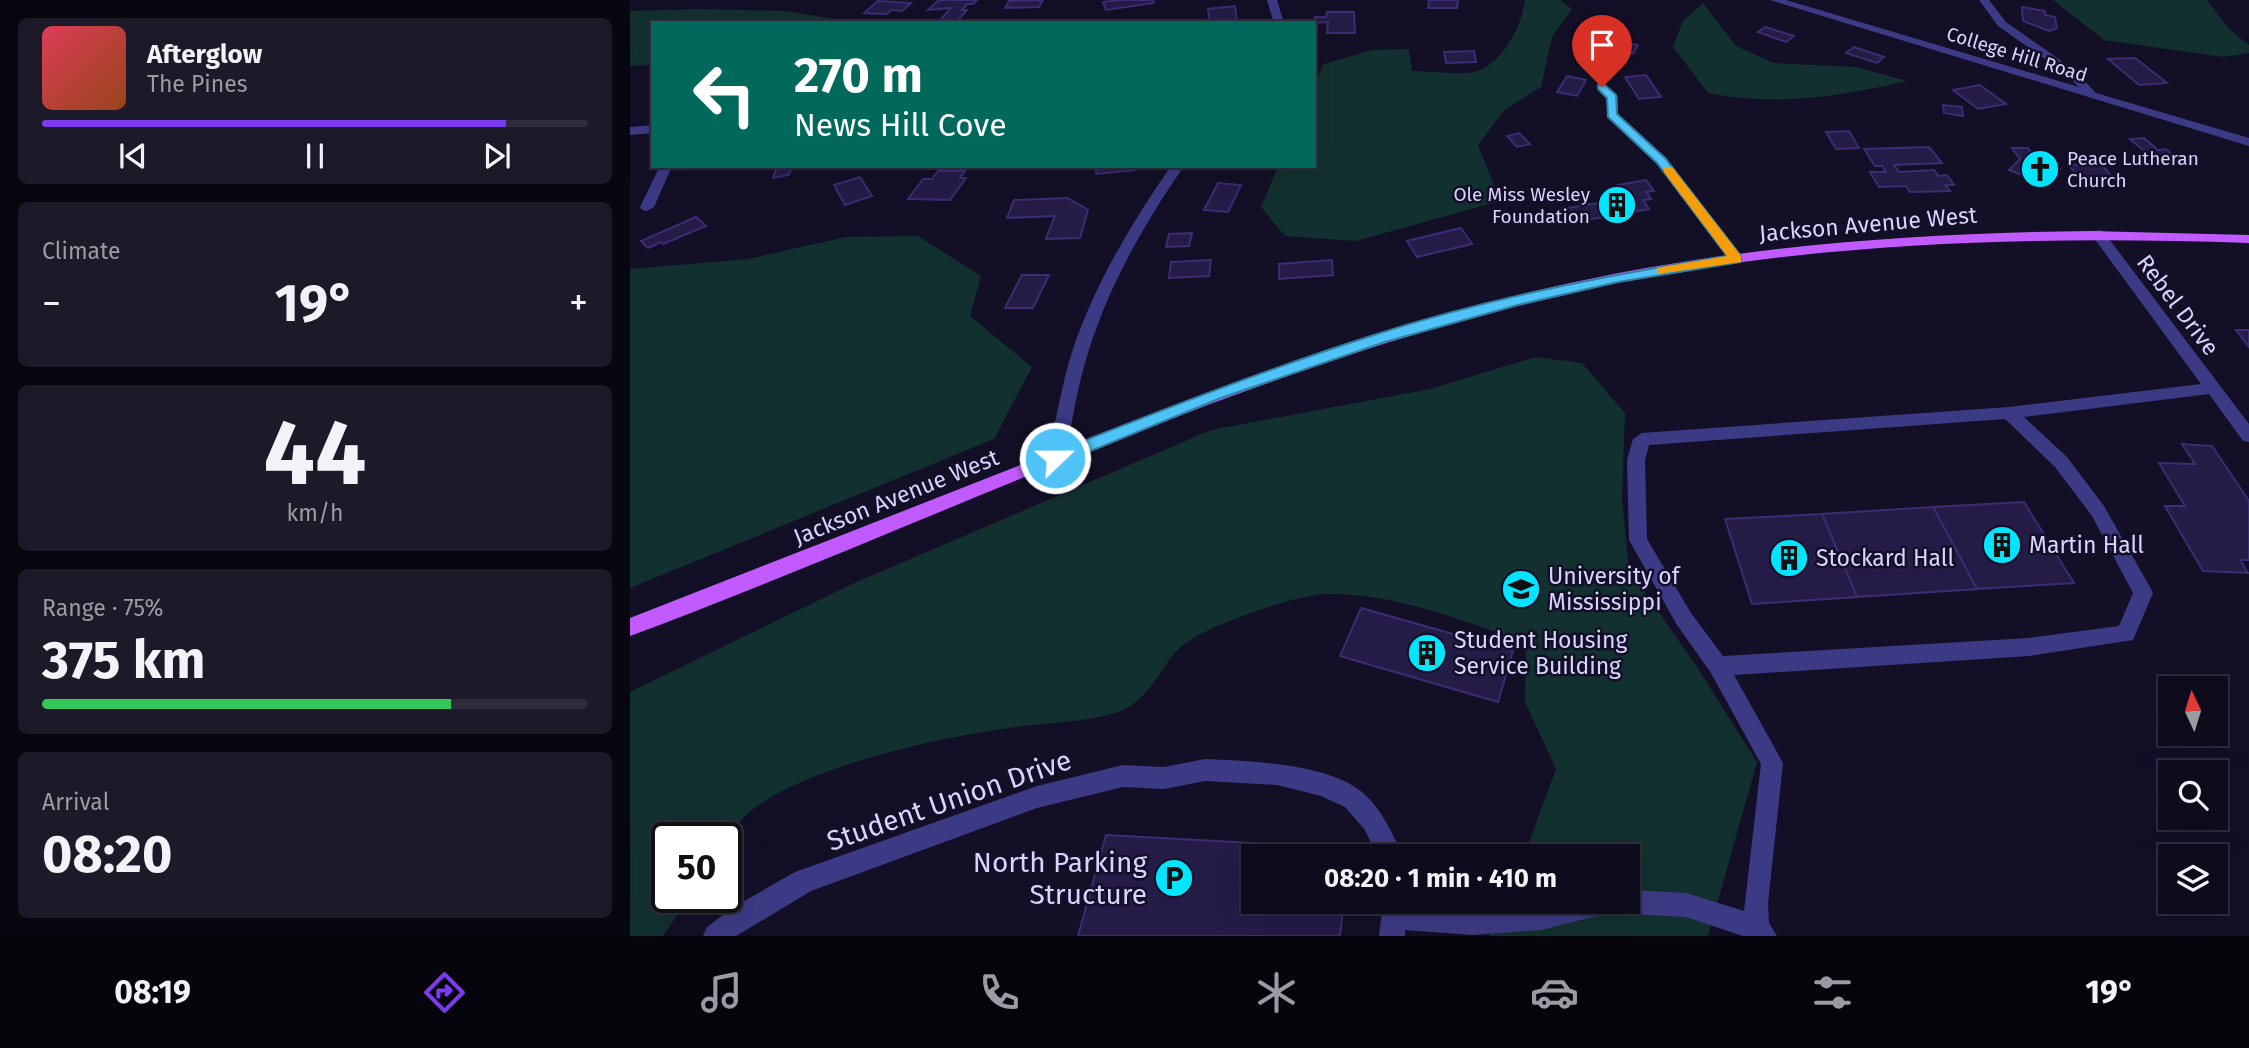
<!DOCTYPE html>
<meta charset="utf-8">
<style>
body{margin:0;font-family:"Fira Sans",sans-serif;background:#1c1929;color:#f1f3f6;height:100vh;display:flex;flex-direction:column;font-size:26px;white-space:nowrap}
*{box-sizing:border-box;margin:0}
p{font-size:23px;color:#9b9ba3}
.icon{flex:none;width:38px;height:38px;fill:none;stroke:currentColor;stroke-width:2;stroke-linecap:round;stroke-linejoin:round}
.map{position:relative;flex:1;overflow:hidden}
.side{display:flex;flex-direction:column;gap:18px;padding:18px;background:#08060f;width:630px}
.side>*{flex:none}
.hud{position:absolute;left:21px;top:21px;width:665px;height:147px;border-radius:0px;box-shadow:0 7px 28px #0002,0 0 0 2px #2e2b3b;background:#00695c;color:#fff;overflow:hidden}
.needle{width:46px;rotate:356deg}
.fabs{position:absolute;left:1528px;top:676px;display:grid;gap:14px}
.fabs a{display:grid;place-items:center;width:70px;height:70px;border-radius:0px;background:#0e0b1c;box-shadow:0 7px 28px #0002,0 0 0 2px #2e2b3b;font-size:35px}
.speed{position:absolute;left:21px;top:822px;display:flex;gap:14px;font-size:35px;font-weight:700;text-align:center}
.speed>*{display:grid;place-content:center;width:91px;height:91px;border-radius:50%;background:#0e0b1c;box-shadow:0 7px 28px #0002,0 0 0 2px #2e2b3b;line-height:1}
.speed .limit{border:4px solid #111;border-radius:10px;background:#fff;color:#111}
.pin{position:absolute;display:grid;place-items:center;width:60px;height:60px;color:#fff;margin:-72px -30px;border-radius:50% 50% 50% 0;rotate:-45deg;box-shadow:0 0 7px #0007}
.pin .icon{rotate:45deg}
.me{position:absolute;width:77px;margin:-38px;rotate:68deg;stroke-linejoin:round;filter:drop-shadow(0 0 5px #0008)}
.turn{display:flex;align-items:center;gap:24px;height:147px;padding:0 28px;font-size:32px}
.turn .icon{width:91px;height:91px;stroke-width:2.5}
.turn b{display:block;font-size:49px;line-height:60px}
.big{font-size:52px;font-weight:700;line-height:1.1}
.side .widget{flex:1;display:flex;flex-direction:column;justify-content:center;gap:10px;min-width:0;padding:0 24px;border-radius:10px;background:#1c1929}
.side .dial{align-items:center;gap:0}
.dial b{font-size:91px;line-height:1}
.song{display:flex;align-items:center;gap:21px}
.cover{width:84px;height:84px;border-radius:10px;background:linear-gradient(135deg,hsl(350 70% 55%),hsl(20 70% 35%))}
.played{height:7px;border-radius:4px;background:linear-gradient(90deg,#7c3aed 85%,#2e2b3b 85%)}
.keys{display:flex;justify-content:space-around;direction:ltr}
.heat{display:flex;justify-content:space-between;align-items:center;font-size:38px;direction:ltr}
.charge{height:10px;border-radius:5px;background:linear-gradient(90deg,#34c759 75%,#2e2b3b 0)}
.trip{position:absolute;left:611px;top:844px;width:399px;height:70px;border-radius:0px;background:#0e0b1c;box-shadow:0 7px 28px #0002,0 0 0 2px #2e2b3b;font-weight:700;line-height:70px;text-align:center}
.menu{display:flex;height:112px;justify-content:space-around;align-items:center;background:#06040b;color:#9b9ba3}
.menu .icon{width:49px;height:49px}
.menu .active{color:#7c3aed}
.menu b{font-size:32px;color:#f1f3f6}
main{display:flex;flex:1;min-height:0}
.map>svg:first-child{display:block}
</style>
<main>
<section class="side">
<div class="widget">
<div class="song"><i class="cover"></i><div><b>Afterglow</b><p>The Pines</p></div></div>
<div class="played"></div>
<div class="keys"><svg class="icon" aria-label="previous" viewBox="0 0 24 24"><path d="M18 5L8 12l10 7zM5 5v14"/></svg><svg class="icon" aria-label="pause" viewBox="0 0 24 24"><path d="M8 5v14M16 5v14"/></svg><svg class="icon" aria-label="next" viewBox="0 0 24 24"><path d="M6 5l10 7-10 7zM19 5v14"/></svg></div>
</div>
<div class="widget"><p>Climate</p>
<div class="heat"><a>−</a><b class="big">19°</b><a>+</a></div>
</div>
<div class="widget dial"><b>44</b><p>km/h</p></div>
<div class="widget"><p>Range · 75%</p><b class="big">375 km</b><div class="charge"></div></div>
<div class="widget"><p>Arrival</p><b class="big">08:20</b></div>
</section>
<div class="map">
<svg width="1619" height="936" viewBox="0 0 1619 936">
<rect width="100%" height="100%" fill="#130f26"/>
<g fill="#12302f">
<path d="M895 0H930L942 9 922 37 911 87 874 110 848 145 870 201 726 241 655 236 631 207 648 166H684V84L694 64 742 50 779 49 782 71C798 71 835 76 848 71 875 60 891 27 895 0Z"/>
<path d="M1423 0H1577L1599 29 1619 45V53L1594 57 1474 40Z"/>
<path d="M1073 3 1106 46 1144 63 1226 67 1277 81C1212 96 1144 107 1078 93L1043 47 1053 21Z"/>
<path d="M71 9 157 11 228 23H23V65L0 66V11Z"/>
<path d="M288 236 351 276 340 316 402 367 364 439 0 588V269L118 259 216 237Z"/>
<path d="M905 357 952 363 995 413 992 499 999 570 1065 664 1127 762 1078 936H859L873 901H998V856H894L926 769 895 702 896 642C831 621 766 593 697 594 665 595 578 625 553 645 533 661 524 693 497 708 476 720 419 723 393 726 319 735 168 766 114 817 107 824 102 835 96 843V838H37V898H59L33 936H0V692L222 584 581 430 800 389Z"/>
</g>
<g fill="#241b47" stroke="#3b2d73" stroke-width="2">
<path d="M347 0 343 4H337L332 10H337L328 20H310L321 8 298 10 309 0Z"/>
<path d="M413 0 409 7 375 8 379 1Z"/>
<path d="M489 0H523L524 3 476 10 473 2Z"/>
<path d="M799 0H828L827 8H798Z"/>
<path d="M248 1 281 3 272 11 261 10 257 14 234 13Z"/>
<path d="M605 6 607 23H580L578 9Z"/>
<path d="M1392 7 1415 11V15L1425 17 1427 28 1419 31 1393 21Z"/>
<path d="M697 12H724L725 33H697L698 22 684 23 685 17H696Z"/>
<path d="M1135 27 1164 36 1156 42 1128 32Z"/>
<path d="M980 40 1008 45 1003 54 975 49Z"/>
<path d="M1224 47 1254 57 1247 63 1216 53Z"/>
<path d="M844 51 846 62 816 63 814 52Z"/>
<path d="M1505 58 1537 83 1509 85 1478 59Z"/>
<path d="M1016 75 1031 97 1009 99 995 77Z"/>
<path d="M937 76 956 80 947 96 927 92Z"/>
<path d="M1350 85 1376 104 1348 109 1323 90Z"/>
<path d="M1313 105 1332 107 1333 116 1314 113Z"/>
<path d="M1219 131 1229 148 1206 149 1196 132Z"/>
<path d="M889 133 900 144 887 147 877 136Z"/>
<path d="M1514 138 1528 150 1536 149 1548 160 1526 161 1500 139Z"/>
<path d="M1299 147 1312 163 1264 165 1269 172 1304 170 1308 176 1317 175 1324 185H1315L1320 191 1280 192 1276 186 1249 187 1240 172H1256L1252 166H1245L1234 149Z"/>
<path d="M1382 148H1398L1407 161 1430 169 1416 184 1379 170 1390 159Z"/>
<path d="M1439 165H1472L1482 177H1448Z"/>
<path d="M147 166H162L159 175 143 178Z"/>
<path d="M467 166H505V170L466 174Z"/>
<path d="M308 171H335L330 178H336L320 200 278 199 293 179H302Z"/>
<path d="M230 177 242 196 215 205 204 185Z"/>
<path d="M1016 180 1024 191 1016 192 1021 199 1013 200 1019 209 940 223 932 209 997 198 988 185Z"/>
<path d="M588 183 611 185 598 212 574 210Z"/>
<path d="M438 198 458 210 450 238 416 239 425 216 377 218 384 200Z"/>
<path d="M66 217 76 226 33 244 31 242 18 248 11 241Z"/>
<path d="M831 228 842 244 787 257 777 241Z"/>
<path d="M562 233 559 246 536 247 539 234Z"/>
<path d="M581 260 579 276 539 278 541 262Z"/>
<path d="M702 260 703 275 649 279V264Z"/>
<path d="M392 275H419L403 308H375Z"/>
<path d="M1606 330H1619V347Z"/>
<path d="M1552 444 1582 446 1619 501V560H1610L1618 573 1573 571 1535 506H1555L1529 463 1565 464Z"/>
<path d="M1394 502 1444 583 1347 589 1303 507Z"/>
<path d="M1303 507 1347 589 1227 597 1192 514Z"/>
<path d="M1192 514 1227 597 1122 604 1095 519Z"/>
<path d="M731 608 883 651 868 702 710 656Z"/>
<path d="M476 835 719 848 718 856H623V901H714L710 936H448Z"/>
</g>
<g fill="none" stroke-linecap="round" stroke-linejoin="round">
<g fill="#3d3a85" fill-rule="evenodd">
<path d="M637 0H647L654 23H644Z"/>
<path d="M1140 0H1156L1449 87 1435 73 1368 26 1349 0H1359L1376 22 1443 69 1466 93 1619 138V146Z"/>
<path d="M968 85H976L988 97V114L1035 158 1111 256V262H1101L1027 164 978 118 976 98 966 87Z"/>
<path d="M23 125V133L0 135V127Z"/>
<path d="M30 166H42L24 207 17 211 12 210 10 207Z"/>
<path d="M541 166H554C514 224 479 285 458 353 447 387 442 423 435 458L432 463H420L417 458C426 423 431 387 442 352 464 285 501 224 541 166Z"/>
<path d="M1468 230 1473 231 1619 424V442L1613 441 1579 394 1394 417 1437 457 1474 506 1520 587 1523 593 1503 640 1399 656 1104 675 1153 763 1138 903 1139 923 1147 936H1113L1056 917 978 913 911 930 843 935 775 930V936H749L753 901H777V906L843 911 911 906 928 901H998V890L1056 893 1114 911 1131 764 1081 673 1047 625 999 540 997 460 1003 439 1012 433 1379 407 1571 384 1461 234ZM1375 419 1425 467 1462 516 1503 593 1489 626 1399 638 1093 656 1061 613 1017 539 1015 460 1019 445Z"/>
<path d="M575 759C619 761 697 763 732 792 751 808 763 833 772 856H747L735 830 715 807 691 796 647 785 575 781 534 789 493 787 407 808 181 891 106 936H73L77 927 102 908 165 872 407 786 493 765 534 767Z"/>
</g>
<path fill="#c25bff" fill-rule="evenodd" d="M1460 231 1619 235V243C1382 235 1144 243 913 299 597 376 303 523 0 636V618C135 565 271 512 406 459 572 394 740 330 914 289 1093 247 1277 233 1460 231Z"/>
</g>
<path fill="#4fc3f7" stroke="#337fa1" stroke-width="2" d="M968 85H975L986 95 987 114 1035 158 1111 256V262L988 282 888 305 755 342 591 398 431 463H420V454C527 412 634 370 744 335 859 298 978 275 1097 256L1027 163 978 117 977 98 968 89Z"/>
<path fill="#f59e0b" d="M1034 167H1042L1111 256V262L1027 274V268L1032 267 1097 256 1034 172Z"/>
<defs>
<g id="church-disc" transform="scale(2.0125)"><circle r="9.5" fill="#00e5ff" stroke="#130f26"/><path d="M-1.2-6h2.4v3.5h3.3v2.4h-3.3V6h-2.4V-.1h-3.3v-2.4h3.3Z" fill="#111"/></g>
<g id="building-disc" transform="scale(2.0125)"><circle r="9.5" fill="#00e5ff" stroke="#130f26"/><path d="M-4-6H4V6H1V3H-1V6H-4ZM-2.5-4.3h1.7v1.8h-1.7ZM.8-4.3h1.7v1.8H.8ZM-2.5-1h1.7V.8h-1.7ZM.8-1h1.7V.8H.8Z" fill="#111"/></g>
<g id="university-disc" transform="scale(2.0125)"><circle r="9.5" fill="#00e5ff" stroke="#130f26"/><path d="M0-5L7-2L0 1L-7-2ZM-4 1L0 2.5L4 1V4Q0 6-4 4Z" fill="#111"/></g>
<g id="parking-disc" transform="scale(2.0125)"><circle r="9.5" fill="#00e5ff" stroke="#130f26"/><path d="M-3.5-5.5H1a3.5 3.5 0 0 1 0 7H-1V5.5H-3.5ZM-1-3.4V-.6H.8a1.4 1.4 0 0 0 0-2.8Z" fill="#111"/></g>
</defs>
<g fill-rule="evenodd">
<use href="#church-disc" x="1410" y="169"/>
<use href="#building-disc" x="987" y="205"/>
<use href="#building-disc" x="1372" y="545"/>
<use href="#building-disc" x="1159" y="558"/>
<use href="#university-disc" x="891" y="589"/>
<use href="#building-disc" x="797" y="653"/>
<use href="#parking-disc" x="544" y="878"/>
</g>
<g text-anchor="middle" stroke-width="5" stroke-linejoin="round" paint-order="stroke">
<g font-size="19" fill="#d9d4ff" stroke="#130f26">
<text transform="translate(1387 54) rotate(17)" y="7">College Hill Road</text>
</g>
<g font-size="19" fill="#d9d4ff" stroke="#130f26" text-anchor="start">
<text x="1437" y="165">Peace Lutheran<tspan x="1437" dy="22">Church</tspan></text>
<text x="960" y="201" text-anchor="end">Ole Miss Wesley<tspan x="960" dy="22">Foundation</tspan></text>
</g>
<g font-size="23" fill="#d9d4ff" stroke="#130f26">
<text transform="translate(1238 224) rotate(-5)" y="8">Jackson Avenue West</text>
<text transform="translate(1548 305) rotate(53)" y="8">Rebel Drive</text>
<text transform="translate(266 497) rotate(-22)" y="8">Jackson Avenue West</text>
</g>
<g font-size="23" fill="#d9d4ff" stroke="#130f26" text-anchor="start">
<text x="1399" y="553">Martin Hall</text>
<text x="1186" y="566">Stockard Hall</text>
<text x="918" y="584">University of<tspan x="918" dy="26">Mississippi</tspan></text>
<text x="824" y="648">Student Housing<tspan x="824" dy="26">Service Building</tspan></text>
</g>
<g font-size="28" fill="#d9d4ff" stroke="#130f26">
<text transform="translate(319 800) rotate(-19)" y="10">Student Union Drive</text>
</g>
<g font-size="28" fill="#d9d4ff" stroke="#130f26" text-anchor="end">
<text x="517" y="872">North Parking<tspan x="517" dy="32">Structure</tspan></text>
</g>
</g>
</svg>
<div class="fabs">
<a><svg class="needle" viewBox="-14 -14 28 28"><path d="M0-13l5 13h-10z" fill="#e53935"/><path d="M0 13l5-13h-10z" fill="#9b9ba3"/></svg></a>
<a><svg class="icon" aria-label="search" viewBox="0 0 24 24"><circle cx="10" cy="10" r="6"/><path d="M15 15l6 6"/></svg></a>
<a><svg class="icon" aria-label="layers" viewBox="0 0 24 24"><path d="M12 4l9 5-9 5-9-5zM3 14l9 5 9-5"/></svg></a>
</div>
<div class="speed"><div class="limit">50</div></div>
<div class="pin" style="left:972px;top:87px;background:#d93025"><svg class="icon" aria-label="arrive" viewBox="0 0 24 24"><path d="M6 21V4h12l-3 4 3 4H6"/></svg></div>
<svg class="me" style="left:425px;top:458px" viewBox="-20 -20 40 40"><circle r="17" fill="#4fc3f7" stroke="#fff" stroke-width="3"/><path d="M0-11L8 9 0 5-8 9z" fill="#fff"/></svg>
<div class="trip">08:20 · 1 min · 410 m</div>
<div class="hud">
<div class="turn"><svg class="icon" aria-label="left" viewBox="0 0 24 24"><path d="M17 20v-9H6M10 6l-5 5 5 5"/></svg><div><b>270 m</b>News Hill Cove</div></div>
</div>
</div>
</main>
<nav class="menu">
<b>08:19</b>
<svg class="icon active" aria-label="directions" viewBox="0 0 24 24"><path d="M12 3l9 9-9 9-9-9zM9 14v-3h6M13 9l2 2-2 2"/></svg>
<svg class="icon" aria-label="music" viewBox="0 0 24 24"><path d="M9 18V5l10-2v13"/><circle cx="6" cy="18" r="3"/><circle cx="16" cy="16" r="3"/></svg>
<svg class="icon" aria-label="phone" viewBox="0 0 24 24"><path d="M5 4h4l2 5-3 2q2 4 5 5l2-3 5 2v4C11 20 4 13 5 4z"/></svg>
<svg class="icon" aria-label="climate" viewBox="0 0 24 24"><path d="M12 3v18M4 7l16 10M4 17L20 7"/></svg>
<svg class="icon" aria-label="car" viewBox="0 0 24 24"><path d="M5 17H2v-5l4-1 3-4h7l3 4 3 1v5h-3M9 17h6M6 11h13"/><circle cx="7" cy="17" r="2"/><circle cx="17" cy="17" r="2"/></svg>
<svg class="icon" aria-label="filters" viewBox="0 0 24 24"><path d="M4 7h16M4 17h16"/><circle cx="9" cy="7" r="2"/><circle cx="15" cy="17" r="2"/></svg>
<b>19°</b>
</nav>
